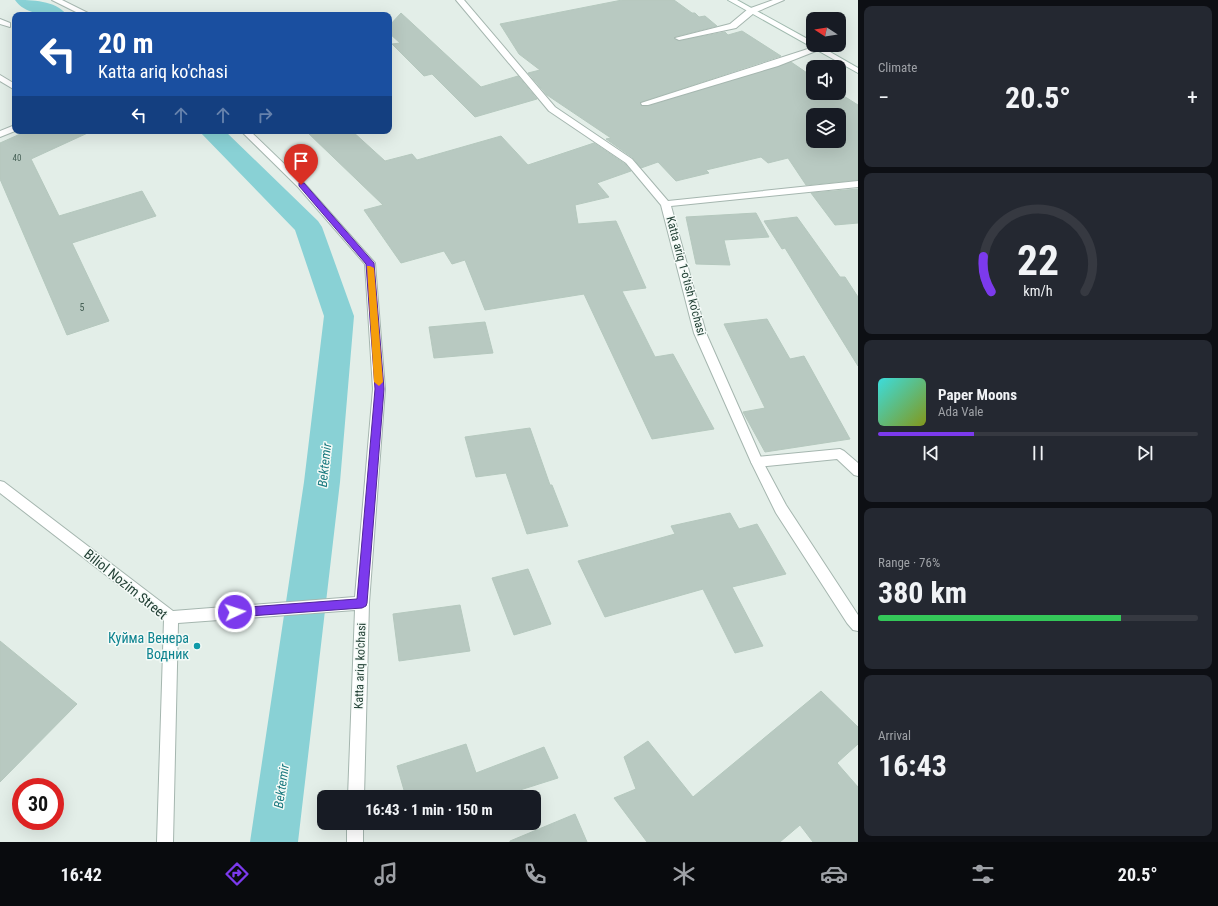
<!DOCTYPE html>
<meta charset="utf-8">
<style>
body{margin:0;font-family:"Roboto Condensed",sans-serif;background:#242831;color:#f1f3f6;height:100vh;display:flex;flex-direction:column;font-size:15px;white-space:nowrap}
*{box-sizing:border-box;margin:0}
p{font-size:13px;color:#9ea1a6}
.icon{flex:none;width:22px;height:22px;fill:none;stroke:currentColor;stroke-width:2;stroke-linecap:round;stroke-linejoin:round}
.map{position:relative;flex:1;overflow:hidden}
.drawer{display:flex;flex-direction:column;gap:6px;padding:6px;background:#0d0f14;width:360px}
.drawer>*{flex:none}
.banner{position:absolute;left:12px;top:12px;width:380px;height:122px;border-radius:8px;box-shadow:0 4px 16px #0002;background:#1a4fa0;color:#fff;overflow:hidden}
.needle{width:26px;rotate:282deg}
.tools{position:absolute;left:806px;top:12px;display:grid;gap:8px}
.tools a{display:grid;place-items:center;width:40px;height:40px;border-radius:8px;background:#171b24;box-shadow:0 4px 16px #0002;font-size:20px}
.speed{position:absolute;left:12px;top:778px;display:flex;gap:8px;font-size:20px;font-weight:700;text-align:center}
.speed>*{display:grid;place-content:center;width:52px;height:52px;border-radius:50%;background:#171b24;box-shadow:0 4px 16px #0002;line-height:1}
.speed .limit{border:6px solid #d22;background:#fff;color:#111}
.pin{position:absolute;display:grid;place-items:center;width:34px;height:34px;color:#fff;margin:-41px -17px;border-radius:50% 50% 50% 0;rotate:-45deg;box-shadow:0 0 4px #0007}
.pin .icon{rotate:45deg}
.me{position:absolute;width:44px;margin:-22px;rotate:86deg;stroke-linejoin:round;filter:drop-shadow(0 0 3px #0008)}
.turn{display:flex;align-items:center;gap:14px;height:84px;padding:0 20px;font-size:18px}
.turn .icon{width:52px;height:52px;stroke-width:2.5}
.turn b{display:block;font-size:28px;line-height:34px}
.lanes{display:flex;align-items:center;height:38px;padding:0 20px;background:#0003;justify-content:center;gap:20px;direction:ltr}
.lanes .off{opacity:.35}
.big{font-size:30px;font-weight:700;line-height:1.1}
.drawer .widget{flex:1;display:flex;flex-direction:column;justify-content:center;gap:6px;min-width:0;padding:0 14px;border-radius:8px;background:#242831}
.drawer .dial{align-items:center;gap:0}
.dial svg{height:104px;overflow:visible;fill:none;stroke:#363941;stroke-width:7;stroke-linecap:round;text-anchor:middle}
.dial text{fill:#f1f3f6;stroke:none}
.song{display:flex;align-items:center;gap:12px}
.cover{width:48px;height:48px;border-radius:6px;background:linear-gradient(135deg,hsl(180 70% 55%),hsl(70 70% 35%))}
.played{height:4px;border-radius:2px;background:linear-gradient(90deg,#7c3aed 30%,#363941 30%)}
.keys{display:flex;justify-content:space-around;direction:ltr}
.heat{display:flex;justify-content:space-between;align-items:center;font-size:22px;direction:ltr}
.charge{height:6px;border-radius:3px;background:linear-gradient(90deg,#34c759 76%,#363941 0)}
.trip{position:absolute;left:317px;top:790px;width:224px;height:40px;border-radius:8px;background:#171b24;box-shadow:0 4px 16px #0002;font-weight:700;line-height:40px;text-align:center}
.menu{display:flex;height:64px;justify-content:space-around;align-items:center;background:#090b0e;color:#9ea1a6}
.menu .icon{width:28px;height:28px}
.menu .on{color:#7c3aed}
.menu b{font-size:18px;color:#f1f3f6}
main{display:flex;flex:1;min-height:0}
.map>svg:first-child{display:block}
</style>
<main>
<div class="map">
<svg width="858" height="842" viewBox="0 0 858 842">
<rect width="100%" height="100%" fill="#e3eee8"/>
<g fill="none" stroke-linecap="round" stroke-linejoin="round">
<g fill="#89d1d5" fill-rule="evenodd">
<path d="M15 0C32 0 55 0 67 15 49 15 26 16 15 0Z"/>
<path d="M199 131H225L318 221 322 227 354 316 340 482 298 842H250L304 482 324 316 295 230Z"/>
</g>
</g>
<g fill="#b8c9c1" stroke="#b5c8be" fill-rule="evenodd">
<path d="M622 0H674L692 13H695L699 17 705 16 717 26 674 37 678 41 725 32 728 35 742 31 781 56 641 102V106H648L791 62 813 77V93H839L858 105V180L806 185 788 158 768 163 761 157 706 170 709 173 676 181 658 162 641 168 633 158 606 139 611 138 547 95 528 73 540 70 519 54 500 24ZM813 115H839V141H813Z"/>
<path d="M401 13 481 87 518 76 537 99 475 117 432 74 424 76 392 44 400 43 389 33V26Z"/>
<path d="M27 131H92L31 159 59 216 142 191 156 216 72 243 109 321 67 335 0 179V143Z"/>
<path d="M306 131H352L385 161 412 154 417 160 501 136 528 165 594 143 625 164 631 171 597 183 609 197 575 205 578 224 616 221 646 288 622 291 655 357 673 354 714 429 652 439 584 294 485 310 465 260 452 264 444 251 401 263 364 210 383 205Z"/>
<path d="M858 189V223L835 225 811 193Z"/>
<path d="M756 213 769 237 724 240 730 265 696 264 686 217Z"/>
<path d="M797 217 840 277H845L858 297V366L785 248 782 249 764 221Z"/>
<path d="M767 319 790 359 804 356 850 439 765 452 743 412 765 408 724 324Z"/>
<path d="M485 322 493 353 434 358 429 327Z"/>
<path d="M530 428 550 485H552L568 526 527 534 506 473 476 477 465 437Z"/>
<path d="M730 513 739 529 757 524 786 574 732 587 763 646 735 653 703 589 605 617 578 561 675 534 671 526Z"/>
<path d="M528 569 551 624 514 635 492 578Z"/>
<path d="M460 605 470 651 399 661 393 614Z"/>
<path d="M0 641 77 704 0 782Z"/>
<path d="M821 691 858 727V744L837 763 858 787V842H813L800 825 780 842H647L614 798 636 789 624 757 648 741 693 797Z"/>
<path d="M466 744 476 773 544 747 558 778 498 797H406L397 766Z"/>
<path d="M575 814 587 842H510V841Z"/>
</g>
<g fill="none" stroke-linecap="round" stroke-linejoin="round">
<g stroke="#a5b6af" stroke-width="2">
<g id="lane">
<path d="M773 0H784L754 13 736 28 679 40 675 38 730 24 748 9Z"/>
<path d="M0 19 10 23V27L0 24Z"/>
<path d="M814 47 821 49 778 66 648 105H642L641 103Z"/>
<path d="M0 75 15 84V90L0 81Z"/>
<path d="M15 125V131L0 137V131Z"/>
<path d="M840 449 844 451 858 463V476L854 475 837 459 757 467 753 465 751 462 753 459 757 457Z"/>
</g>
</g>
<g stroke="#a5b6af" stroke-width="2">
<g id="street">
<path d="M52 0H62L92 15H82Z"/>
<path d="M456 0H464L555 107 632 159 668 201 858 181V187L671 206 706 333 763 462 786 505 858 615V631L853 630 847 623 776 513 751 462 694 333 661 205 626 163 549 111Z"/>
<path d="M241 131H250L304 183 375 263 385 389 369 603 364 797H348L355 610 178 623 173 842H157L164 620 0 493V481L4 482 173 611 355 597 373 389 365 264 298 187Z"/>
<rect x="347" y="823" width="16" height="19"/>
</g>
</g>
<g stroke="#a1baaf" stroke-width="2">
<path id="secondary" d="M728 0H737L813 42V45H818L858 68V73Z"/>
</g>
<use href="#lane" fill="#fff" fill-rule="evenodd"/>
<use href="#street" fill="#fff" fill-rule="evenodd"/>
<use href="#secondary" fill="#fff" fill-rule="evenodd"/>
</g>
<path fill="#7c3aed" stroke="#51269a" d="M299 183H304L374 263 384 389 367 603 366 606 362 608 235 617 231 616 229 612 231 609 235 608 357 599 375 389 366 264 299 186Z"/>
<path fill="#f59e0b" d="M367 266H370L374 268 383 382 379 386 374 382Z"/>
<circle fill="#0f9aa8" stroke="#f4faf7" stroke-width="1.5" cx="197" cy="646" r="4"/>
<g text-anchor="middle" stroke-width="3" stroke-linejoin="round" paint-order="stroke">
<g font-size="9" fill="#486258">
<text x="17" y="161">40</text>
</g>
<g font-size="10" fill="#486258">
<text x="82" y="311">5</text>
</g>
<g font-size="12" fill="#224035" stroke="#f4faf7">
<text transform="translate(686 276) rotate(75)" y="4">Katta ariq 1-o'tish ko'chasi</text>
<text transform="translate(360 666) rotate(-88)" y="4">Katta ariq ko'chasi</text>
</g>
<g font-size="13" font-style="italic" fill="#19797f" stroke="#f4faf7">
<text transform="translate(324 465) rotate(-84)" y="5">Bektemir</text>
<text transform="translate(281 786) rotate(-82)" y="5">Bektemir</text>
</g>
<g font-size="14" fill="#224035" stroke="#f4faf7">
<text transform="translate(126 584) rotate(39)" y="5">Biliol Nozim Street</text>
</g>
<g font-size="14" fill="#0d838f" stroke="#f4faf7" text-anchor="end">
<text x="189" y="643">Куйма Венера<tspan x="189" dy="16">Водник</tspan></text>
</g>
</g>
</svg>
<div class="tools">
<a><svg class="needle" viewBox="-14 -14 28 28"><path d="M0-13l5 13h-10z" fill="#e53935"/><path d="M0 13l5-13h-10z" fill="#9ea1a6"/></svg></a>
<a><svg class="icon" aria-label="sound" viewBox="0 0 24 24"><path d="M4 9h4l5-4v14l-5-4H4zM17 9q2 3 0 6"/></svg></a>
<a><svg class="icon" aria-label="layers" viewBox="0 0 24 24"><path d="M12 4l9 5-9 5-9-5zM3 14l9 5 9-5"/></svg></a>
</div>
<div class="speed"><div class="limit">30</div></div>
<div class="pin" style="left:301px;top:185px;background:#d93025"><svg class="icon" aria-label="arrive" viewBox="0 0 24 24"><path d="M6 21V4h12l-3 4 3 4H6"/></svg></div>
<svg class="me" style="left:235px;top:612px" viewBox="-20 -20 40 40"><circle r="17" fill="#7c3aed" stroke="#fff" stroke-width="3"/><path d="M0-11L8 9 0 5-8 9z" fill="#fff"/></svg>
<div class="trip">16:43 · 1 min · 150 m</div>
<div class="banner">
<div class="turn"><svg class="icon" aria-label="left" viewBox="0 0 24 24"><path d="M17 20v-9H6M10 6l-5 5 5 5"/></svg><div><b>20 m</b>Katta ariq ko'chasi</div></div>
<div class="lanes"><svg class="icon" aria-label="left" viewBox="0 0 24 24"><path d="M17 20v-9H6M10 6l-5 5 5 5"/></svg><svg class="icon off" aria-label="ahead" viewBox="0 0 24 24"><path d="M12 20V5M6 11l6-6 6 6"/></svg><svg class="icon off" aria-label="ahead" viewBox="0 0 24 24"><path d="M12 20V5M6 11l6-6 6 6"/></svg><svg class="icon off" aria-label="right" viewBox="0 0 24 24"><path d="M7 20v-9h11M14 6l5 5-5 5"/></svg></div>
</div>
</div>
<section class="drawer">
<div class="widget"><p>Climate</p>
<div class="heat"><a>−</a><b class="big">20.5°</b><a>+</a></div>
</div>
<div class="widget dial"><svg viewBox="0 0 100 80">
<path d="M14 69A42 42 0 1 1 86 69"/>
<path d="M14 69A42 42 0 0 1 8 42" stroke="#7c3aed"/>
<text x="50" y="56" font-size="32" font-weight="700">22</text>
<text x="50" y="72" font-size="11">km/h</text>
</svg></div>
<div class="widget">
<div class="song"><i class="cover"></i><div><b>Paper Moons</b><p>Ada Vale</p></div></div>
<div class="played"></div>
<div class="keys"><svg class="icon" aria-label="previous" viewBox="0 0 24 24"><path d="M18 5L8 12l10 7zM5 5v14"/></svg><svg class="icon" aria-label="pause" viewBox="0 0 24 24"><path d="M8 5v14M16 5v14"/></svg><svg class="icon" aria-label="next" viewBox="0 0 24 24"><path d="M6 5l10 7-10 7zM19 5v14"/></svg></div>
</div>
<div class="widget"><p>Range · 76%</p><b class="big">380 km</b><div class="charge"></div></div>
<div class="widget"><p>Arrival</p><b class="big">16:43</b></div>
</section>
</main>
<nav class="menu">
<b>16:42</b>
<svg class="icon on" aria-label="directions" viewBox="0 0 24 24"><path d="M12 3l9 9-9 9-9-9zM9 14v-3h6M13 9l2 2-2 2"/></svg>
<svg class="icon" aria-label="music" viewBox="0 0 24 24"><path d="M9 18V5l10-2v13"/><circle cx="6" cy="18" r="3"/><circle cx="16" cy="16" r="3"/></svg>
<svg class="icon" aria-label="phone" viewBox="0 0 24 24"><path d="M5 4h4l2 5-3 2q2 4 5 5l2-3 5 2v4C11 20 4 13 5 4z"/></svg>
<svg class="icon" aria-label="climate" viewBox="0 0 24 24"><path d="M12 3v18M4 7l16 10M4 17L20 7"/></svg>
<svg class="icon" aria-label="car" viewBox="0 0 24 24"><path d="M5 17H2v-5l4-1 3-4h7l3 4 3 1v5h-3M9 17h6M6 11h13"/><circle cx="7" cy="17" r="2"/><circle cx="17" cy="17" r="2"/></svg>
<svg class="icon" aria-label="filters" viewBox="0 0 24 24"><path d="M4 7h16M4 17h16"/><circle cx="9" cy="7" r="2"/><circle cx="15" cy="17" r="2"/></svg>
<b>20.5°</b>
</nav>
